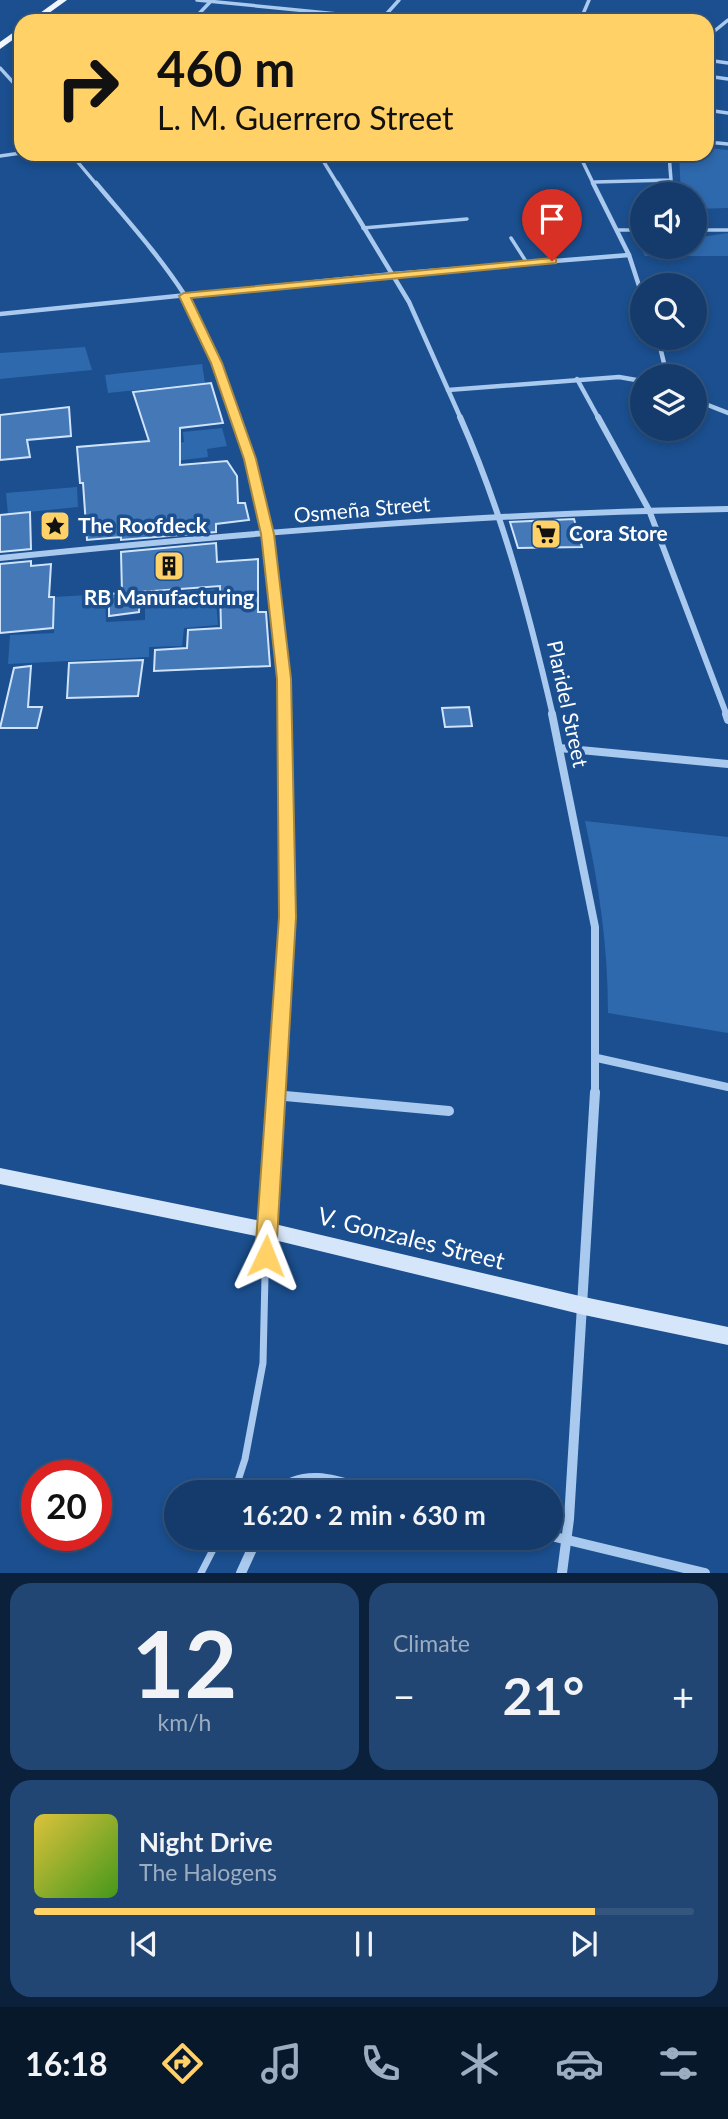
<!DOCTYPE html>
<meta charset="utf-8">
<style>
body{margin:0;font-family:Lato,sans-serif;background:#214673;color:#f1f3f6;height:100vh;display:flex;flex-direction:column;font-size:26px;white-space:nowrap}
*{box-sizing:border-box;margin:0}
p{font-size:23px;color:#9dadc1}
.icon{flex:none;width:38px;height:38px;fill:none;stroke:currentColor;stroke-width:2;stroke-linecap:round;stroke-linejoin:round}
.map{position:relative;height:1573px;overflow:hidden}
.panel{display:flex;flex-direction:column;gap:10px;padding:10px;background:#0b203b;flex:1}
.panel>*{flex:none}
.hud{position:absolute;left:14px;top:14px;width:700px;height:147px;border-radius:21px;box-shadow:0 4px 10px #0003,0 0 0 2px #33557e;background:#ffd166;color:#111;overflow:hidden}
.fabs{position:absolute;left:630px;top:182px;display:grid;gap:14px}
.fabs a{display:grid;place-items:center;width:77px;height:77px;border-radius:50%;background:#143b6b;box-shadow:0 4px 10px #0003,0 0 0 2px #33557e;font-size:35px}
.speed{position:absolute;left:21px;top:1460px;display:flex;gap:14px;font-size:35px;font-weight:700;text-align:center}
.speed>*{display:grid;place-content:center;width:91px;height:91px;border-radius:50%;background:#143b6b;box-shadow:0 4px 10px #0003,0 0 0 2px #33557e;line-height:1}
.speed .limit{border:10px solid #d22;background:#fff;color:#111}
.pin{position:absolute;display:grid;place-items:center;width:60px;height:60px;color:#fff;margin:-72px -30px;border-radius:50% 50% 50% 0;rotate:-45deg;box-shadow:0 0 7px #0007}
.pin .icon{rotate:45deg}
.me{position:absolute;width:77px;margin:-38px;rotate:2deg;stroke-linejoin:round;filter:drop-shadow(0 0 5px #0008)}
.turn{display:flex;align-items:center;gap:24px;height:147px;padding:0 28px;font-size:32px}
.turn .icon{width:91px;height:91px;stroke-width:2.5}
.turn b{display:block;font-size:49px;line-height:60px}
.big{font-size:52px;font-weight:700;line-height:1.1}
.panel .tile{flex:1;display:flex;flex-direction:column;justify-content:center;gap:10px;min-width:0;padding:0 24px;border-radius:21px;background:#214673}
.panel .dial{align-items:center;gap:0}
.dial b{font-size:91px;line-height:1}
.song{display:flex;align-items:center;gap:21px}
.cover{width:84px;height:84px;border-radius:10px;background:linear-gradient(135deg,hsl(50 70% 55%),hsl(100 70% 35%))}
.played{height:7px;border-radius:4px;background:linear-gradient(90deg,#ffd166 85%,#33557e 85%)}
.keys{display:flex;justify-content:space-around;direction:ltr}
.heat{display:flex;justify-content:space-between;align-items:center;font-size:38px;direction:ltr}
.panel .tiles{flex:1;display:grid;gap:10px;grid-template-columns:1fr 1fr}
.tile:last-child{grid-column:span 2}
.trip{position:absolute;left:164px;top:1480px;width:399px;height:70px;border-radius:35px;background:#143b6b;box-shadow:0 4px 10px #0003,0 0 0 2px #33557e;font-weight:700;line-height:70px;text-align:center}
.menu{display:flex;height:112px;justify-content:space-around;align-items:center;background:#08182b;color:#9dadc1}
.menu .icon{width:49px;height:49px}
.menu .selected{color:#ffd166}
.menu b{font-size:32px;color:#f1f3f6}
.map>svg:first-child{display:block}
</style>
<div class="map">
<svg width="728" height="1573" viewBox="0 0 728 1573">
<rect width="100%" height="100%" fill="#1b4f8f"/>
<g fill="#2e69ad">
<path d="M707 148 728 150V208L695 209V194H681L679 154H707Z"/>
<path d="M728 233V256H645L635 238H642V247H695V238Z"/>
<path d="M85 347 92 370 0 379V353Z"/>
<path d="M202 364 205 383 108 393 105 375Z"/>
<path d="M222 428 227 446 207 449 208 457 175 461 173 444 184 442 183 432Z"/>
<path d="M77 487 78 507 8 514 6 493Z"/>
<path d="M215 589 218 625 184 628 182 646 149 647V657L8 664 10 635 54 633V597L105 594 106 622 145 620V594Z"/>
<path d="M585 821 728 837V1033L608 1013C608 946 599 886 585 821Z"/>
</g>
<g fill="#4478b7" stroke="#cfe3fa" stroke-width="2">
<path d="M211 383 223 423 180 428V465L227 461 237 476 238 503H245L249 520 216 524V532L121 540V537L87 540 83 483H80L77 447 149 441 133 392Z"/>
<path d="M69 407 71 436 27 440 30 457 0 460V415Z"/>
<path d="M30 512 31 549 0 552V515Z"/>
<path d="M574 519 582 547 518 548 510 522Z"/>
<path d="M216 543 217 562 258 559V612H266L270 666 154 671 155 650 187 648 188 630 221 628 220 586 140 592 139 612 109 616V594L122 593 121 552Z"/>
<path d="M31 561V566L51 564 49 597H54L53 628 0 633V564Z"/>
<path d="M143 660 138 696 67 698 69 663Z"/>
<path d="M31 666 28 707H42L37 728H0L14 668Z"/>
<path d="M469 707 472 726 445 727 442 708Z"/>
</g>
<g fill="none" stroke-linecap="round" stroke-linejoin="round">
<path stroke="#a9c9ee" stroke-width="2.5" d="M198 14 211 16 206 21"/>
<g stroke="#a9c9ee" stroke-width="3.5">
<path d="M363 228 467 219"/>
<path d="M617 230H642"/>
<path d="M695 230H728"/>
<path d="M511 238 527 263"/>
</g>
<g stroke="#a9c9ee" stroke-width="7">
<path d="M234 1493 245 1459 263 1363 266 1233"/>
<path d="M201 1573 219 1538"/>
</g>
<g stroke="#a9c9ee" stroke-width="3.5">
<path d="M197 0 409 21"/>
<path d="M381 20 399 0"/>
<path d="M192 21 212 0"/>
<path d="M580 21 589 0"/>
<path d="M707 37 728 20"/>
<path d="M707 60 728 63"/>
<path d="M0 68 21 91"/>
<path d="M707 76 728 79"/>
<path d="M707 110 728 113"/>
<path d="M707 142 728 144"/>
<path d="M71 154 97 185"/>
<path d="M319 154 338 185"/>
<path d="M579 154 594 185"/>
<path d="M0 156 21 153"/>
<path d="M595 182 671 180 669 154"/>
</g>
<g stroke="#a9c9ee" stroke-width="4.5">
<path d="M96 183C126 219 158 254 184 294 208 331 223 377 237 419"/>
<path d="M337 183 409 302 461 419"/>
<path d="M593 183 629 255 642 295"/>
<path d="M0 314 393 274 629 255"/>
<path d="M658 338 667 376"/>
<path d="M577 379 599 419"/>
<path d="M448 390 619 377 642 381"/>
<path d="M695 400 728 413"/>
</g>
<g stroke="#a9c9ee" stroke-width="6">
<path d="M236 417C268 512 283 616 284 716"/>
<path d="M460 417C503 514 529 613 553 716"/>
<path d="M598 417 649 510 727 716"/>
<path d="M0 558C242 533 484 513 728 509"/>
</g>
<g stroke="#a9c9ee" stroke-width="8">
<path d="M552 714 595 927V1094"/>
<path d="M726 714 728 720"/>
<path d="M559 748 728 764"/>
<path d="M597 1058 728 1087"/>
<path d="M275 1094 287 917 284 714"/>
</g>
<g stroke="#a9c9ee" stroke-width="10">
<path d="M274 1095 449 1111"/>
<path d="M266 1229 275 1092"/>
<path d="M276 1493C306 1465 343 1483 377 1493"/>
<path d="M551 1536 705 1573"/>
<path d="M241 1573 257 1538"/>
<path d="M562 1573 569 1519 595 1092"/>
</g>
<path fill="#d6e6fa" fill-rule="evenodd" d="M0 1168 266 1222 584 1297 728 1327V1345L584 1315 266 1238 0 1184Z"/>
<g fill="#f0f6ff" fill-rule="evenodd">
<path d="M58 0H67L38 21H29Z"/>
<path d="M21 27V34L0 49V42Z"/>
</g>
</g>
<path fill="#ffd166" stroke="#a68842" stroke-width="2" d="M552 258 556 259V263L191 298 222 363 256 459 274 534 291 679 296 917 276 1256 273 1263 266 1266 258 1263 255 1256 279 917 277 679 261 534 244 459 211 363 179 296 184 293Z"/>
<defs>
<g id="sight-square" transform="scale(1.575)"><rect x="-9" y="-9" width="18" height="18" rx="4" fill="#ffd166" stroke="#1b4f8f"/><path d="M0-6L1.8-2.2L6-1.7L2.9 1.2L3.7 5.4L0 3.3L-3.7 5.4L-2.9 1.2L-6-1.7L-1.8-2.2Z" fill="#111"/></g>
<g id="supermarket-square" transform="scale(1.575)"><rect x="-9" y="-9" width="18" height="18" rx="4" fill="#ffd166" stroke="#1b4f8f"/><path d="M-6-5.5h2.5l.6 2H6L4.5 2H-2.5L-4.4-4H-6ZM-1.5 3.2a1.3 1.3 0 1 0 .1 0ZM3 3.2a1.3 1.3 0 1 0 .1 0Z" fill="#111"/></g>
<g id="building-square" transform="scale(1.575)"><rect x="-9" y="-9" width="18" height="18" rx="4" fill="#ffd166" stroke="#1b4f8f"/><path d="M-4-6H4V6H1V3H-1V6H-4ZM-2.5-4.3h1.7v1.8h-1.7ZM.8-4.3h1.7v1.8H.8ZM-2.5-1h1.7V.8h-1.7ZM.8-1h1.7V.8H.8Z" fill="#111"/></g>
</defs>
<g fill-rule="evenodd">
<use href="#sight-square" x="55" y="526"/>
<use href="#supermarket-square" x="546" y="534"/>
<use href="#building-square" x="169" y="566"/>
</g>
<g text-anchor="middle" stroke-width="7" stroke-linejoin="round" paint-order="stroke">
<g font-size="21" fill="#fff" stroke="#1b4f8f">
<text transform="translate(362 510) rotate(-5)" y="7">Osmeña Street</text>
<text transform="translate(567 704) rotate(78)" y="7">Plaridel Street</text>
</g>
<g font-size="21" font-weight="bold" fill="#fff" stroke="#1b4f8f" text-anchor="start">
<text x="78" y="533">The Roofdeck</text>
<text x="569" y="541">Cora Store</text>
<text x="169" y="605" text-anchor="middle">RB Manufacturing</text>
</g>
<g font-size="24" fill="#fff" stroke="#1b4f8f">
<text transform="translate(411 1239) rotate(14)" y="8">V. Gonzales Street</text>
</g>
</g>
</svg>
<div class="fabs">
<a><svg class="icon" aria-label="sound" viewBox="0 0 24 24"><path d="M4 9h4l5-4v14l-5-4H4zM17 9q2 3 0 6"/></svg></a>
<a><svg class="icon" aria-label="search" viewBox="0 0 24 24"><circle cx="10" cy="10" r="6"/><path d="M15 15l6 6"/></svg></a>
<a><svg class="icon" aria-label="layers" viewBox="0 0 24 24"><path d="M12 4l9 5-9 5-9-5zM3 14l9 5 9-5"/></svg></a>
</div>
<div class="speed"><div class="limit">20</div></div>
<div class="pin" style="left:552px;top:261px;background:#d93025"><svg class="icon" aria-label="arrive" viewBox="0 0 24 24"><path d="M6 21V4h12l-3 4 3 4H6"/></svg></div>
<svg class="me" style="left:266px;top:1256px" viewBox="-20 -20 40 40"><path d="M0-17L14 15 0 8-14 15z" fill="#ffd166" stroke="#fff" stroke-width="4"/></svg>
<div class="trip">16:20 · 2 min · 630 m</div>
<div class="hud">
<div class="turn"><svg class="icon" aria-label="right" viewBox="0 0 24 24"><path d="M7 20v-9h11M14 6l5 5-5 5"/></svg><div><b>460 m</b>L. M. Guerrero Street</div></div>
</div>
</div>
<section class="panel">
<div class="tiles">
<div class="tile dial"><b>12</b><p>km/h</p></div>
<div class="tile"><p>Climate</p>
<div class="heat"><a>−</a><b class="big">21°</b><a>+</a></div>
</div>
<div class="tile">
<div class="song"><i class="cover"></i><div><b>Night Drive</b><p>The Halogens</p></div></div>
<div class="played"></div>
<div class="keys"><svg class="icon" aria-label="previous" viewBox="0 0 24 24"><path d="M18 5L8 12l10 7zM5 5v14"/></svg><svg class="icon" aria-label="pause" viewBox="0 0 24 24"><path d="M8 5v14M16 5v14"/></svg><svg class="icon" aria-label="next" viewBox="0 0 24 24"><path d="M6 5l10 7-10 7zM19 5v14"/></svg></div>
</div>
</div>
</section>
<nav class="menu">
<b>16:18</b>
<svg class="icon selected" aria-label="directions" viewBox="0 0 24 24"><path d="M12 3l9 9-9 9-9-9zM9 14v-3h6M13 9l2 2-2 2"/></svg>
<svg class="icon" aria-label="music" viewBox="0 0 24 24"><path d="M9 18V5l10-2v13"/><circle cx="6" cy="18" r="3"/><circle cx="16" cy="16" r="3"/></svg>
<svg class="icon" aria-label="phone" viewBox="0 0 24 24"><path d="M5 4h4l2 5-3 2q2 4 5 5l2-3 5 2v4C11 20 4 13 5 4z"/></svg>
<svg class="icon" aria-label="climate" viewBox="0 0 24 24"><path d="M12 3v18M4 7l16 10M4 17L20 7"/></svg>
<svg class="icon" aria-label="car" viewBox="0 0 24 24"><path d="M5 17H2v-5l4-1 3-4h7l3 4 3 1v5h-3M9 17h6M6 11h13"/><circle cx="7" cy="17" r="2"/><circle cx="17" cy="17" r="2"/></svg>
<svg class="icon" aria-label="filters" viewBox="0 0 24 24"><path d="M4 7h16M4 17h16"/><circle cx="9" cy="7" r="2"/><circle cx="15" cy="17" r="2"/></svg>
</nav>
